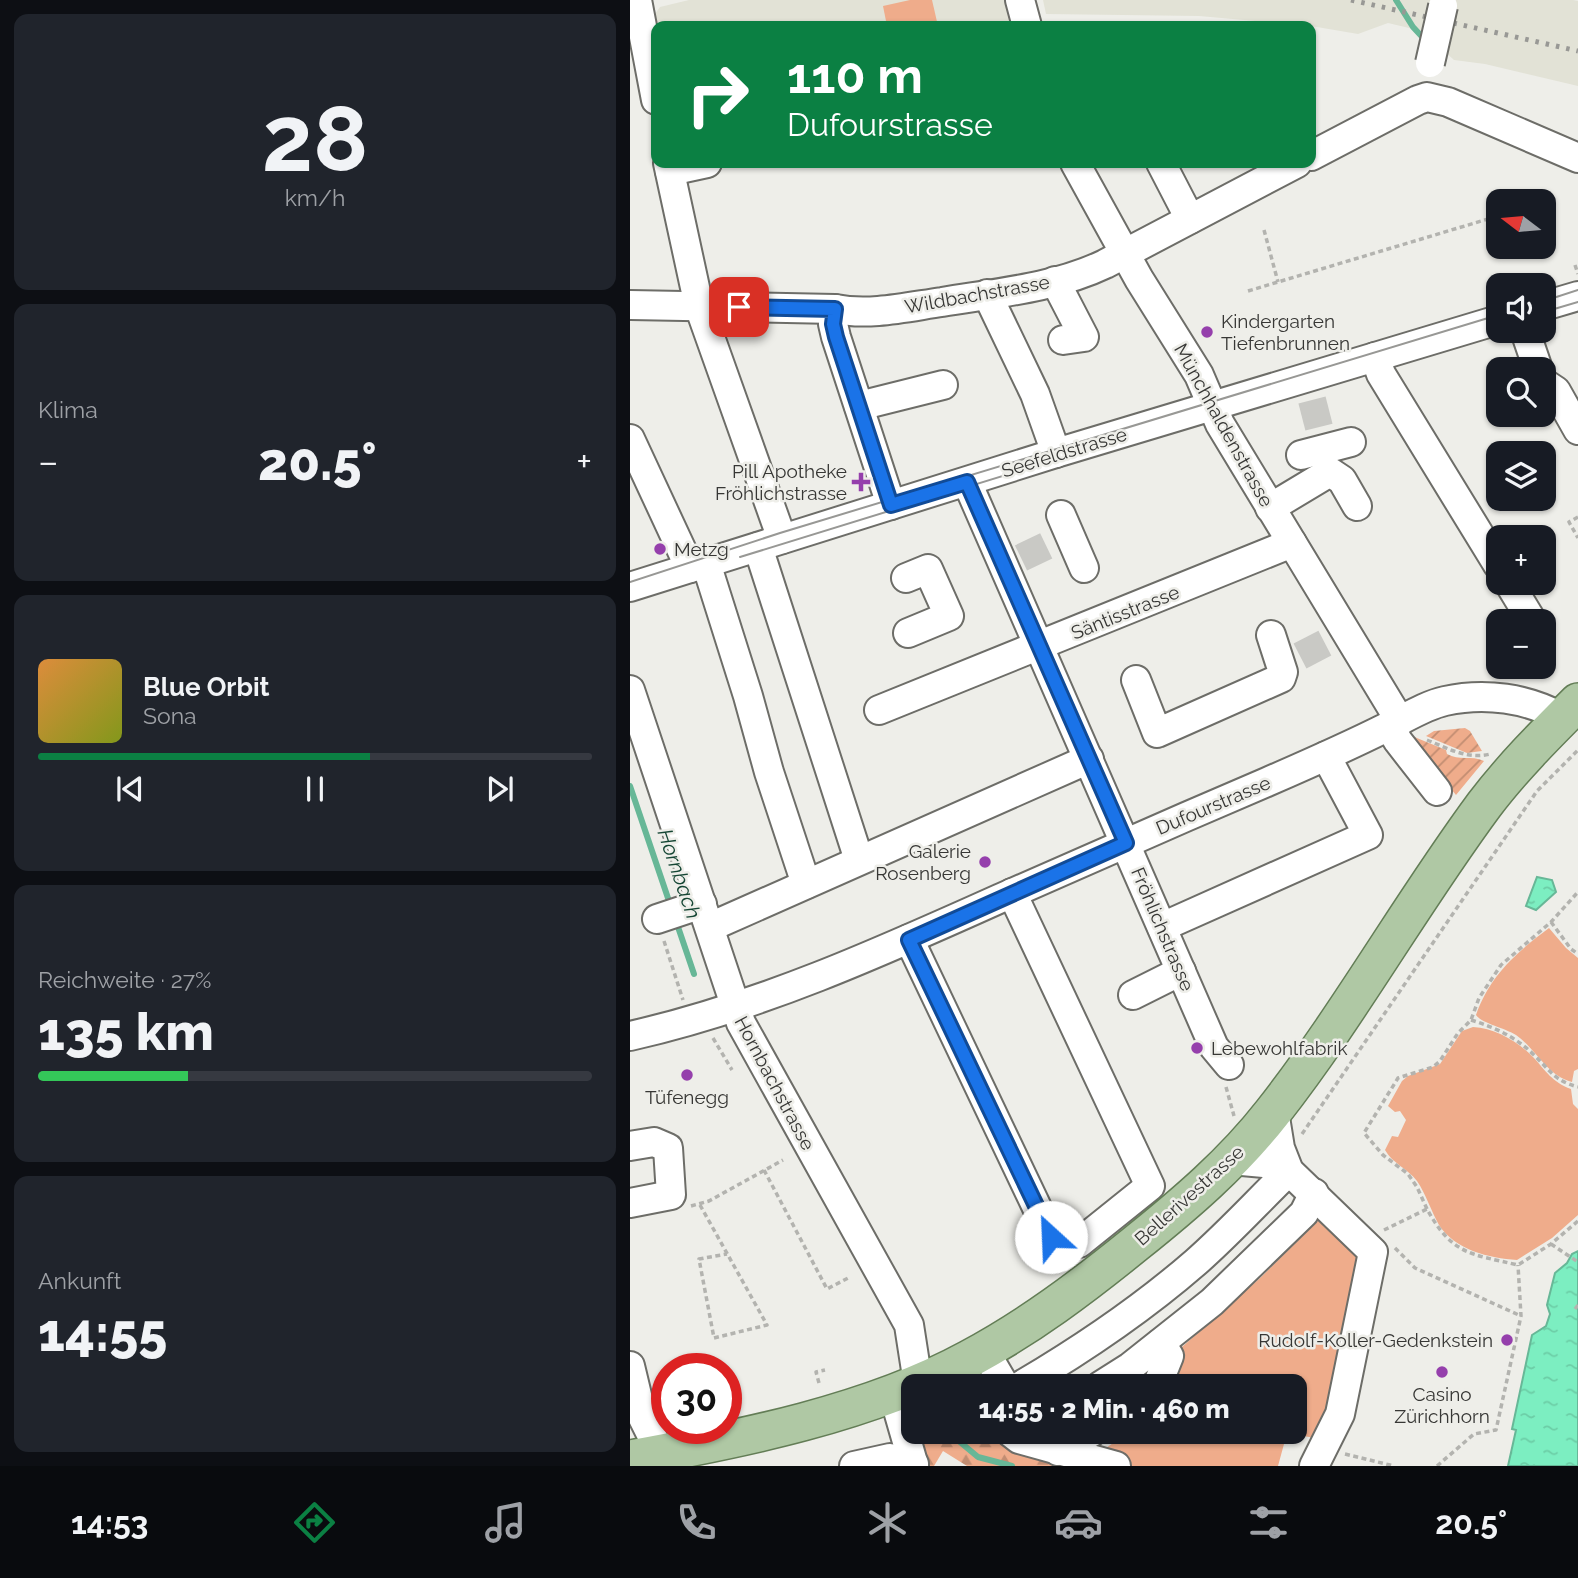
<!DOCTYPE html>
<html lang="de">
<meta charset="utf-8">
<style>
body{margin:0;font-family:Raleway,sans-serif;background:#20242c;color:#f1f3f6;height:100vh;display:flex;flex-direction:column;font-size:26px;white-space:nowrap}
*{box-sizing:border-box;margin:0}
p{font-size:23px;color:#9ea1a6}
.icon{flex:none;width:38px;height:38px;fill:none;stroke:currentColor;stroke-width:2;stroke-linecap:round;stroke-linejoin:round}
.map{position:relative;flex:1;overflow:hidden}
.drawer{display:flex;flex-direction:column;gap:14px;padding:14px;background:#0d0f14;width:630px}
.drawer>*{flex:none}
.guide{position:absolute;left:21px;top:21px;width:665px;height:147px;border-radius:14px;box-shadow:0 2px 5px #0004;background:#0b8043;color:#fff;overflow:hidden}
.needle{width:46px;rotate:286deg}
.buttons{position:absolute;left:856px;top:189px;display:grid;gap:14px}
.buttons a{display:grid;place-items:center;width:70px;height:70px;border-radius:14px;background:#171b24;box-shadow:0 2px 5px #0004;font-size:35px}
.speed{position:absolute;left:21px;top:1353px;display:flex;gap:14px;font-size:35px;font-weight:700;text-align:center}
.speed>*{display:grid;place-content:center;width:91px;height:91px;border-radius:50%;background:#171b24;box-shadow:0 2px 5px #0004;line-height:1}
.speed .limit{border:10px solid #d22;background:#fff;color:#111}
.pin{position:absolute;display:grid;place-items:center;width:60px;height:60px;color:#fff;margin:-30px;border-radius:14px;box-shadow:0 4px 10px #0006}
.me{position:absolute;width:77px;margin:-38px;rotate:335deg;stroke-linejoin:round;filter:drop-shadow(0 0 5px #0008)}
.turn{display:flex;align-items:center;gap:24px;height:147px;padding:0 21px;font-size:32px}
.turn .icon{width:91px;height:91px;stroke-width:2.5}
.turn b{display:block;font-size:49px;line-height:60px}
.big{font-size:52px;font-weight:800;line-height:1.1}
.drawer .widget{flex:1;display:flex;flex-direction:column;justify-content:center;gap:10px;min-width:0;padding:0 24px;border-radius:14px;background:#20242c}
.drawer .dial{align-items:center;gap:0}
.dial b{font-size:91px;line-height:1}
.song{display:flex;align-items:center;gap:21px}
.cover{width:84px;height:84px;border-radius:10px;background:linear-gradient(135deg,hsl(30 70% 55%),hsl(70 70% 35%))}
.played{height:7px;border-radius:4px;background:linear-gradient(90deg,#0b8043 60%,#363941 60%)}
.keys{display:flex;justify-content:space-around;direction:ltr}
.heat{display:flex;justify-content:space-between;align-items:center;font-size:38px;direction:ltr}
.charge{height:10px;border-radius:5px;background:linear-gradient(90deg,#34c759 27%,#363941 0)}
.trip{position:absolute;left:271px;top:1374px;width:406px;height:70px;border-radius:14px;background:#171b24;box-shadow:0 2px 5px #0004;font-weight:800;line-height:70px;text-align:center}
.menu{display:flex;height:112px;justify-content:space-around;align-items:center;background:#090b0e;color:#9ea1a6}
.menu .icon{width:49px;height:49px}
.menu .active{color:#0b8043}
.menu b{font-size:32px;color:#f1f3f6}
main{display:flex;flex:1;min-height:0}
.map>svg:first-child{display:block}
</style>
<main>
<section class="drawer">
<div class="widget dial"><b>28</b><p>km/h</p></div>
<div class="widget"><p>Klima</p>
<div class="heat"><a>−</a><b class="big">20.5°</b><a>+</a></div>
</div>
<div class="widget">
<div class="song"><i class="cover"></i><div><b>Blue Orbit</b><p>Sona</p></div></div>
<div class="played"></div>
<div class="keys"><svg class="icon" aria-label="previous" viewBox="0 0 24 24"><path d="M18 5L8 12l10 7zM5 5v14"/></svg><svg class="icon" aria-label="pause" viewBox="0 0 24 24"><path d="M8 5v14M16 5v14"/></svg><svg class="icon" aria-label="next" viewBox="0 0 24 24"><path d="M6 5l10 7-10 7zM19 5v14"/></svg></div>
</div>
<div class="widget"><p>Reichweite · 27%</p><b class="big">135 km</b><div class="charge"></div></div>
<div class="widget"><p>Ankunft</p><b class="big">14:55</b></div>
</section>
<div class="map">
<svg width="948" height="1466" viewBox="0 0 948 1466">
<defs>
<pattern id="forest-firs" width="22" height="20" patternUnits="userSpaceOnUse" patternTransform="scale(1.75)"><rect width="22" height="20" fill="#efac8b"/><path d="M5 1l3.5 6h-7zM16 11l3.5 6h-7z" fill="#c28d72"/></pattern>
<pattern id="garden-furrows" width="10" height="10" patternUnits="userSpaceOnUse" patternTransform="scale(1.75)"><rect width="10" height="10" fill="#efac8b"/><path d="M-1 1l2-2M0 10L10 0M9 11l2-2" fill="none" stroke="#c28d72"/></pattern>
<pattern id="water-ripples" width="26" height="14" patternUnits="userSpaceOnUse" patternTransform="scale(1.75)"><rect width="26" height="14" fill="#7ceec1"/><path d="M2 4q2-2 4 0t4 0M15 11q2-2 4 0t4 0" fill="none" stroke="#6ccda6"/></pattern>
</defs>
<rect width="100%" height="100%" fill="#eeeee9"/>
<g fill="#e2e2d6">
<path d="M59 0H375L381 26H27L25 14 30 7Z"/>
<path d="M413 0H943L948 1V86L855 64 824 60 811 48 813 36 758 23 728 34 681 26 569 16 416 14Z"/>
</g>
<g fill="#efac8b">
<path d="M280 0H302L308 26H257L253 6Z"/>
<path d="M919 928 936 948 948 958V1069L944 1071 942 1082C917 1076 906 1049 886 1035 875 1028 851 1023 846 1015 860 975 887 952 919 928Z"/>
<path d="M843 1027C865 1028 887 1041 903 1057 916 1071 922 1082 941 1089L943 1104 948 1109V1215L922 1238 887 1260C859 1258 825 1250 809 1225 801 1211 796 1194 787 1181 778 1169 762 1163 755 1150L762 1136 768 1137 776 1120 770 1111 765 1112 758 1106 772 1081 778 1076 810 1064 832 1031Z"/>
<path d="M695 1214 735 1255 690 1439 657 1433 648 1466H501L462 1457 500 1432H665V1386H536L544 1354 629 1279Z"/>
</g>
<path fill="url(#forest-firs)" d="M290 1432H351L399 1451 461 1466H337L313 1451 304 1466H294Z"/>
<g fill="url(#garden-furrows)">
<path d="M835 728 840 731 852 751 837 753 796 736 804 731Z"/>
<path d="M782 736 816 750 817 754C829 761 841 755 854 761L826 795 781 740Z"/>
</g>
<g fill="url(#water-ripples)" stroke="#67b797" stroke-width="2">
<path d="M907 877 922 880 926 892 906 910 896 906Z"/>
<path d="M948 1251V1466H878L886 1430 882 1429 902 1335 916 1326 920 1314 917 1305 925 1273 937 1263 942 1254Z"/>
</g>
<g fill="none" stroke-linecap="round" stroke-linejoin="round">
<g stroke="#67b797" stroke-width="6">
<path d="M766 0 783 27 796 41"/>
<path d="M0 786 41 907"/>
<path d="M46 921 64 974"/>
<path d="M318 1432 348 1457 382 1466"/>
</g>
<g stroke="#c9c9c5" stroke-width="28" stroke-dasharray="28 14" stroke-linecap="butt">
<path d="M682 400 692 439"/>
<path d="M391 558 418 545"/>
<path d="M670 656 697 642"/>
</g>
<g stroke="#6d6d68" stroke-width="32">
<g id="minor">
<path d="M7 0 26 100"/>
<path d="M390 0 397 26"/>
<path d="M681 156 788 100 797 97 818 102 948 158"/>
<path d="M38 163 69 306 152 539"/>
<path d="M445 163 509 279 569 375 590 424 770 721"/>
<path d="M531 163 560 219"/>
<path d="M40 171 77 163"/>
<path d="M425 281 454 337 433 340"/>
<path d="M357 294 405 394 426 453"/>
<path d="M0 305 205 309C240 316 277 307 312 302 366 293 425 288 475 264L667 163"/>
<path d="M914 306 948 296"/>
<path d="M205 309 203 324 206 337 261 505"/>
<path d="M895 331 908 369"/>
<path d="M745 357 751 374 868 565"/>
<path d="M914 383 926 391 948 430"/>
<path d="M229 406 313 385"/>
<path d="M0 439 60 568"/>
<path d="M671 455 721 442"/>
<path d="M337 482 584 1047 599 1065"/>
<path d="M640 508 700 472 712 480 727 506"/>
<path d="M431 515 454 568"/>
<path d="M128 547 229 860"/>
<path d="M76 563 118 696 139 772 176 884"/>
<path d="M276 578 298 569 319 616 278 633"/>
<path d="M879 583 902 621"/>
<path d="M0 587 426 453 868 320"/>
<path d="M506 680 527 733 651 678 653 672 641 635"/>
<path d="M0 690 111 1023 279 1325 288 1383"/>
<path d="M249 710 662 543"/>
<path d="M759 726 768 741 807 791"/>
<path d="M27 919 72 904"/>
<path d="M80 927 459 759"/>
<path d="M532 927 738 835 696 756"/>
<path d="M279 939 421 1237C431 1247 436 1246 449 1243L520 1186 382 893"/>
<path d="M503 995 551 971"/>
<path d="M0 1036C129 1007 251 952 371 898 459 859 548 820 637 782 676 765 715 748 753 729 773 720 793 706 815 701 855 692 897 698 933 718"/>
<path d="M644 1111 650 1148 659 1171 743 1252 710 1414 684 1466"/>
<path d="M0 1146 24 1142 38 1148 41 1195 0 1203"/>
<path d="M354 1350 375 1386"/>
<path d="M0 1366 12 1416 31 1454"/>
<path d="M390 1386C453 1349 512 1309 566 1262 599 1233 628 1201 659 1171L634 1163 601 1160"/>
<path d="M470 1386 500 1367 582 1302 674 1213 684 1193"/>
<path d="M527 1386 539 1356 531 1343"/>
<path d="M263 1393 284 1466"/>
<path d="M380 1432 389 1439 486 1466"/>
<path d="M428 1451 462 1432"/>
<path d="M224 1466 260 1458 284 1464"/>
</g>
</g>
<g stroke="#637d56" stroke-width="40">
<path id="major" d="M0 1459C110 1439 240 1413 339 1359 399 1327 452 1287 505 1244 555 1204 603 1163 642 1113 719 1015 780 905 854 805 882 768 915 735 948 702"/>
</g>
<g stroke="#b3b3af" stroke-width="3.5" stroke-dasharray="5 3.5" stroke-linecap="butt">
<path d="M634 230 648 282"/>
<path d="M945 265 948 274"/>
<path d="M618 291 868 216"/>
<path d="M948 517 939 522 948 538"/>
<path d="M797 740C817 748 838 760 860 754"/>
<path d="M921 922 941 949 948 954"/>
<path d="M34 941 53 1000"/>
<path d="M841 1020C864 1027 886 1037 904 1055 921 1071 923 1080 948 1087"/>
<path d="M83 1038 102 1070"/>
<path d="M596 1087 604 1116"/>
<path d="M672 1134 907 791 948 750"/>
<path d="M134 1170 197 1289 220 1277"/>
<path d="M70 1205 137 1325 84 1338 69 1259 97 1254"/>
<path d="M61 1206 79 1201 153 1160"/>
<path d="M797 1209 787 1187 778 1174 753 1155 734 1133 768 1078 803 1067 810 1061 828 1033 841 1020 849 998 871 965 921 922 948 892"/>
<path d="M754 1230 797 1209C822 1255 841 1254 888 1265L921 1244 948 1221"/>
<path d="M921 1244 948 1262"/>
<path d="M765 1248 785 1268 891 1316"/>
<path d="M945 1309 948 1305"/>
<path d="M189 1383 186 1372 195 1370"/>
<path d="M715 1454 764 1466"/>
<path d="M807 1466 844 1434 866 1430 891 1316 888 1265"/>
</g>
<use href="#minor" stroke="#fff" stroke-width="28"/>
<use href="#major" stroke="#afc8a4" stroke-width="37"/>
<g stroke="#989895" stroke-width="2">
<path d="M914 301 948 290"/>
<path d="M914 312 948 302"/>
<path d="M110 557 405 466"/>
<path d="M0 582 150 533 868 315"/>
</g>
<path stroke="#989895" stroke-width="5" stroke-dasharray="3.5 7" stroke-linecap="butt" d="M721 0 948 51"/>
<g stroke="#6d6d68" stroke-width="32" stroke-linecap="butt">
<path id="minor-bridge" d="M800 63 813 6"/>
</g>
<use href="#minor-bridge" stroke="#fff" stroke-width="28"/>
</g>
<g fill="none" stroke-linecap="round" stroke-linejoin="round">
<g stroke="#114b97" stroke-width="18">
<path id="route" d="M109 307 205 309 203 324 206 337 261 505 337 482 496 843 279 940 421 1237"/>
</g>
<use href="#route" stroke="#1a73e8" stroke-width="12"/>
</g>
<g fill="#953fac" stroke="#eeeee9" stroke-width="2.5">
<circle cx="577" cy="332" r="7"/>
<path d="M227.5 471.5h7v7h7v7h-7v7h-7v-7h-7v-7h7z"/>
<circle cx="30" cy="549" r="7"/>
<circle cx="355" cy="862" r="7"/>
<circle cx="567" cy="1048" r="7"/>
<circle cx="57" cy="1075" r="7"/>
<circle cx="877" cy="1340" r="7"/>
<circle cx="812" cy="1372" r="7"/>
</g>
<g text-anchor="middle" stroke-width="5" stroke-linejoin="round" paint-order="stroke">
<g font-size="19" fill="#373735" stroke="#eeeee9">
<text transform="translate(347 294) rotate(-10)" y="7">Wildbachstrasse</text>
<text transform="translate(594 425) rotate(61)" y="7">Münchhaldenstrasse</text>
<text transform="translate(434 452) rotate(-17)" y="7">Seefeldstrasse</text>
<text transform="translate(495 612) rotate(-22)" y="7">Säntisstrasse</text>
<text transform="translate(583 805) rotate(-23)" y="7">Dufourstrasse</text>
<text transform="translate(533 929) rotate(67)" y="7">Fröhlichstrasse</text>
<text transform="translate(145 1083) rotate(62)" y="7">Hornbachstrasse</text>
<text transform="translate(559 1195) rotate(-42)" y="7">Bellerivestrasse</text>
</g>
<g font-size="19" fill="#373735" stroke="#eeeee9" text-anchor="start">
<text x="591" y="328">Kindergarten<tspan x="591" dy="22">Tiefenbrunnen</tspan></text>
<text x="217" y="478" text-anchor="end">Pill Apotheke<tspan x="217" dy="22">Fröhlichstrasse</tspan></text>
<text x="44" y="556">Metzg</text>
<text x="341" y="858" text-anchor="end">Galerie<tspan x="341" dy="22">Rosenberg</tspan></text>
<text x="581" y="1055">Lebewohlfabrik</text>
<text x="57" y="1104" text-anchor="middle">Tüfenegg</text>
<text x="863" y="1347" text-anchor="end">Rudolf-Koller-Gedenkstein</text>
<text x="812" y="1401" text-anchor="middle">Casino<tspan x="812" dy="22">Zürichhorn</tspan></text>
</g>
<g font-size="21" font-style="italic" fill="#154634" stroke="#eeeee9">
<text transform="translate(49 874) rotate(71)" y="7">Hornbach</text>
</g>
</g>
</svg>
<div class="buttons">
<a><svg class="needle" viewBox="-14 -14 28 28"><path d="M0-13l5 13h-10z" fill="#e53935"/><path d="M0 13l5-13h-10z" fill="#9ea1a6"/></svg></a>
<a><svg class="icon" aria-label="sound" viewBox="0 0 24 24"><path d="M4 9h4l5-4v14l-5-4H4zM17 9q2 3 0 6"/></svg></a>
<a><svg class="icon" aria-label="search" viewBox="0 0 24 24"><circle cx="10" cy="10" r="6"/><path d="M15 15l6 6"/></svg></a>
<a><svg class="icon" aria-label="layers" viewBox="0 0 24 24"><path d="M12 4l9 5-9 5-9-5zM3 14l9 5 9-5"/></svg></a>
<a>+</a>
<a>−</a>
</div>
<div class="speed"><div class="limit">30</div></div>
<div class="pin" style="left:109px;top:307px;background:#d93025"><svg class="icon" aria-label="arrive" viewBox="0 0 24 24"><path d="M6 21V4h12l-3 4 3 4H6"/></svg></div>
<svg class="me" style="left:421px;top:1237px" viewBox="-20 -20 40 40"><circle r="19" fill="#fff"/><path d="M0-13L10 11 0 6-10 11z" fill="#1a73e8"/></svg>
<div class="trip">14:55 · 2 Min. · 460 m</div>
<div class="guide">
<div class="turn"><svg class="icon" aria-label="right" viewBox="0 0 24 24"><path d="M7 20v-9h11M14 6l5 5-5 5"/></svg><div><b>110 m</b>Dufourstrasse</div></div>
</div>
</div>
</main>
<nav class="menu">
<b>14:53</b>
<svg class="icon active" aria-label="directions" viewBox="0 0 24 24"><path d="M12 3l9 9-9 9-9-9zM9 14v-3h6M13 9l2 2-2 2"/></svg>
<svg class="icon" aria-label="music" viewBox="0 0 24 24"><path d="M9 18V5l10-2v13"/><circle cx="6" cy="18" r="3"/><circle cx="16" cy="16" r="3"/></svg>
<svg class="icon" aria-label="phone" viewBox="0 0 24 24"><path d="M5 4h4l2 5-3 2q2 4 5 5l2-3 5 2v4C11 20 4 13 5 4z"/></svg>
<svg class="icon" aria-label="climate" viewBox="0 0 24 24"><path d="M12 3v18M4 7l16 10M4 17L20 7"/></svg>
<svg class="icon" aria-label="car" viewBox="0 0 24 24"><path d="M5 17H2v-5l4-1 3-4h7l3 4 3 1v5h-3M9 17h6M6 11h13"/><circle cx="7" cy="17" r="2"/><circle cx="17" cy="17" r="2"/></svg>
<svg class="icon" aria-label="filters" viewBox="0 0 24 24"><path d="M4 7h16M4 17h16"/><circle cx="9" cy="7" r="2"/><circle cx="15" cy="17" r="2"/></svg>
<b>20.5°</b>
</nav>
